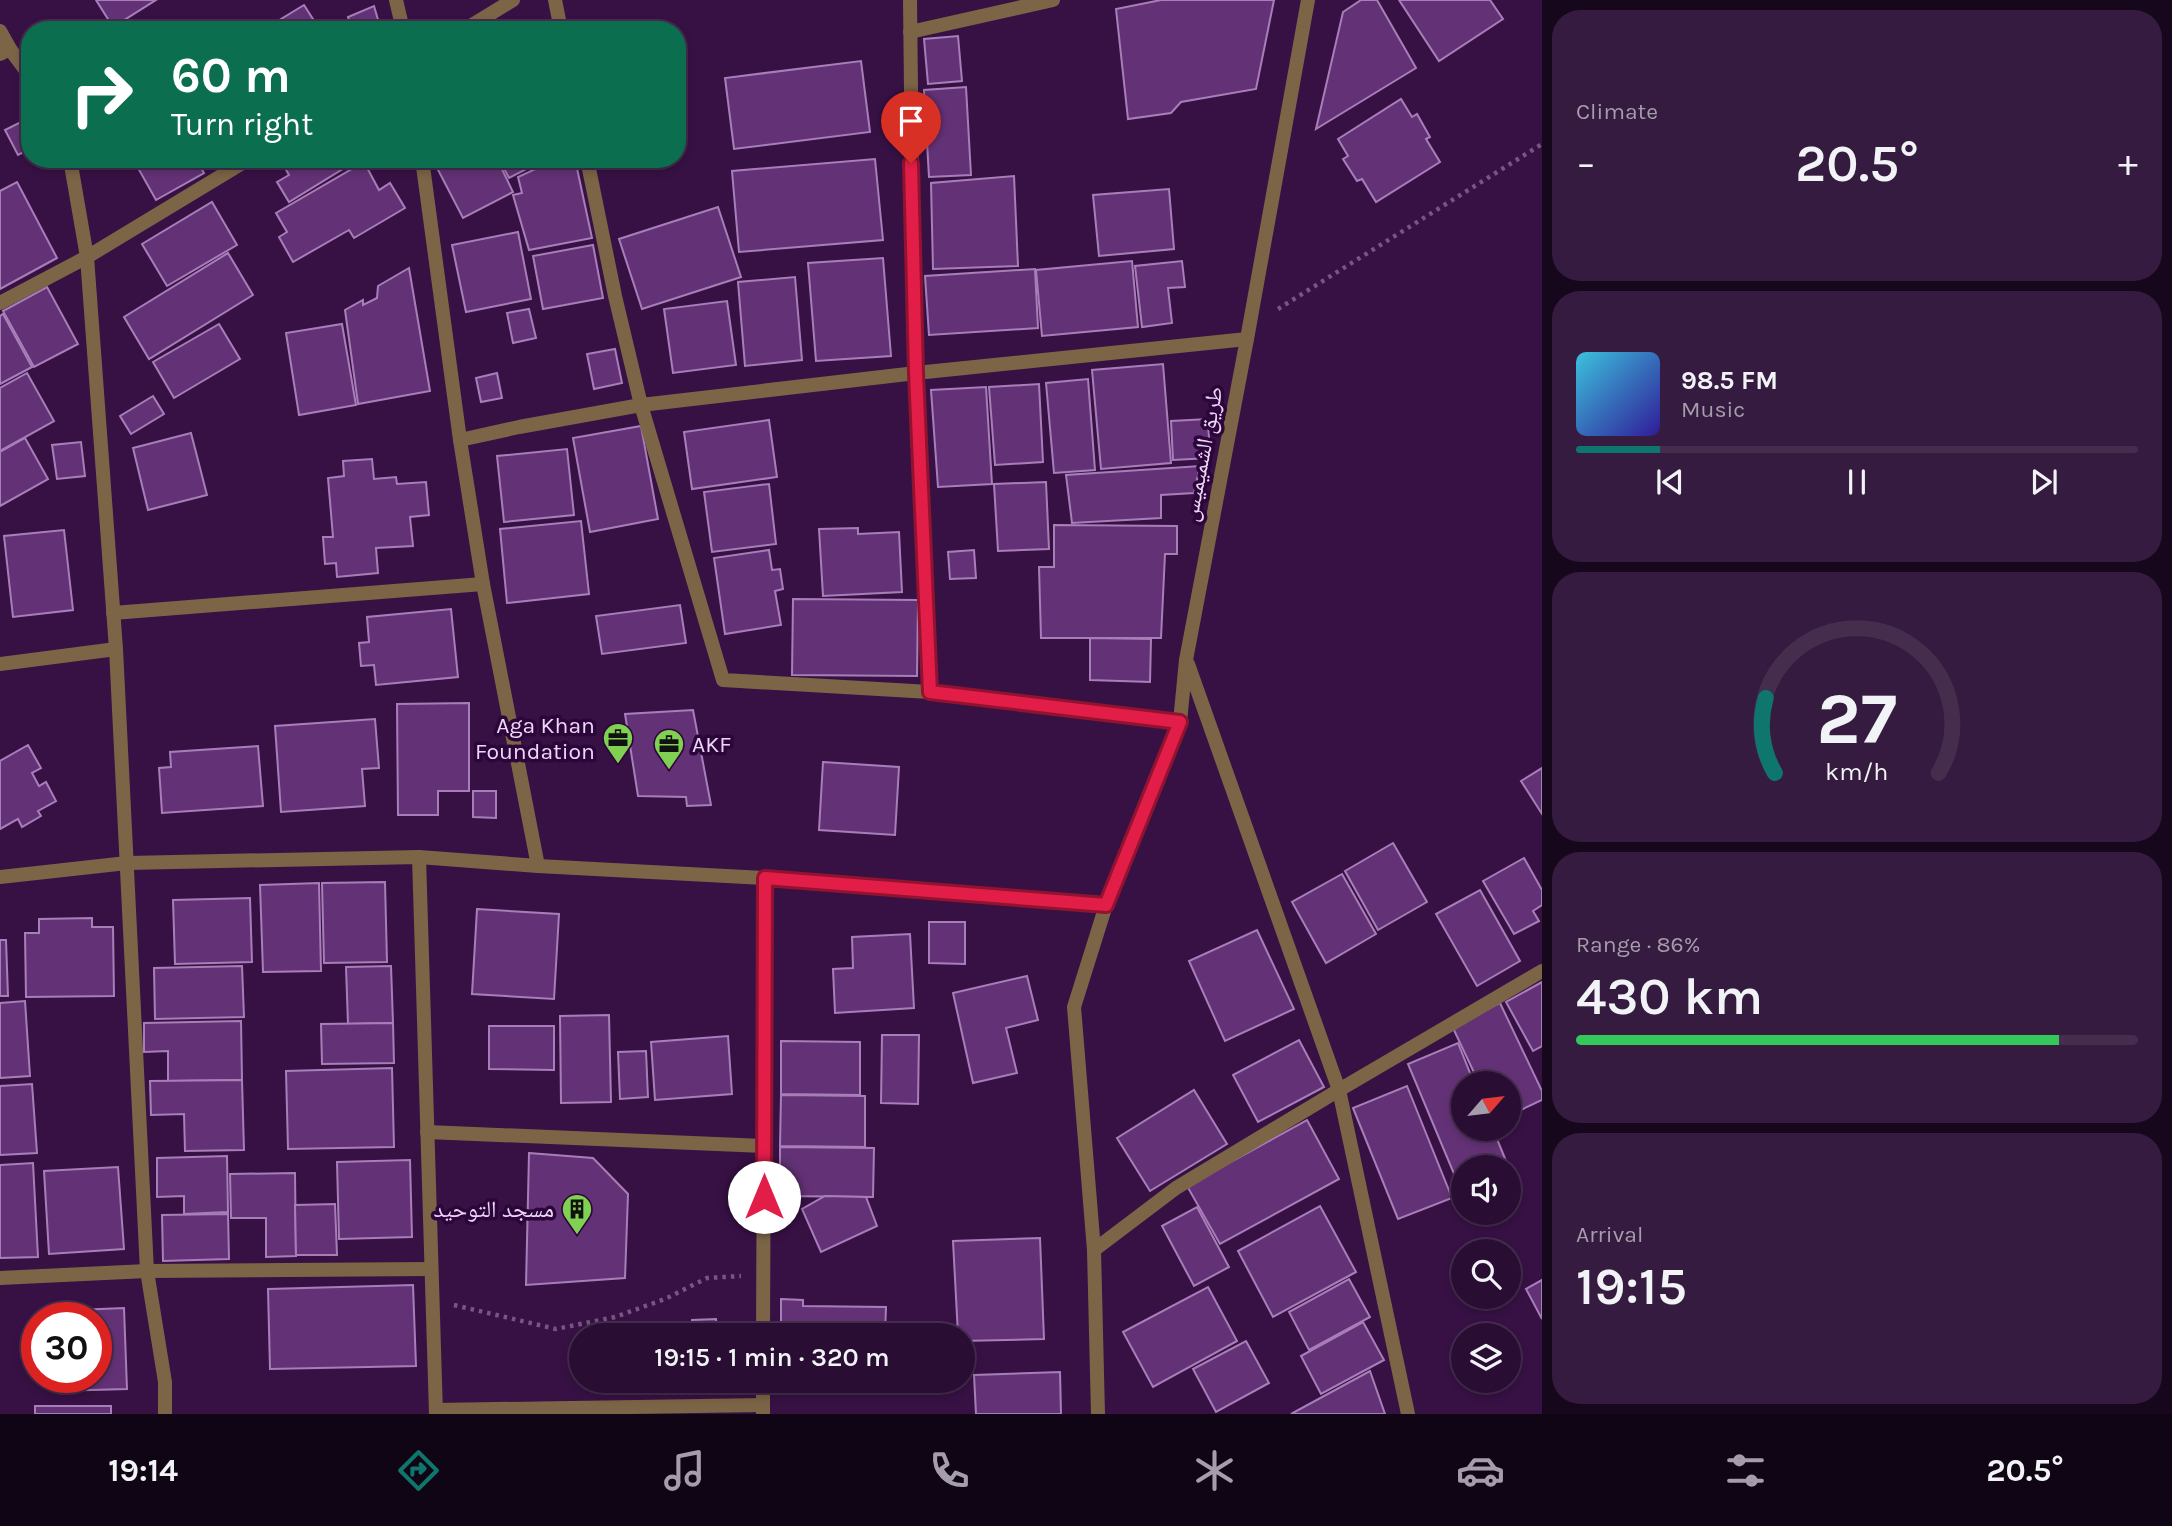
<!DOCTYPE html>
<meta charset="utf-8">
<style>
body{margin:0;font-family:Karla,"Noto Naskh Arabic",sans-serif;background:#351b3f;color:#f1f3f6;height:100vh;display:flex;flex-direction:column;font-size:26px;white-space:nowrap}
*{box-sizing:border-box;margin:0}
p{font-size:23px;color:#a59cac}
.icon{flex:none;width:38px;height:38px;fill:none;stroke:currentColor;stroke-width:2;stroke-linecap:round;stroke-linejoin:round}
.map{position:relative;flex:1;overflow:hidden}
.panel{display:flex;flex-direction:column;gap:10px;padding:10px;background:#17071c;width:630px}
.panel>*{flex:none}
.guide{position:absolute;left:21px;top:21px;width:665px;height:147px;border-radius:28px;box-shadow:0 4px 10px #0003,0 0 0 2px #452d4e;background:#0b6e4f;color:#fff;overflow:hidden}
.needle{width:46px;rotate:62deg}
.buttons{position:absolute;left:1451px;top:1071px;display:grid;gap:14px}
.buttons a{display:grid;place-items:center;width:70px;height:70px;border-radius:50%;background:#290d33;box-shadow:0 4px 10px #0003,0 0 0 2px #452d4e;font-size:35px}
.speed{position:absolute;left:21px;top:1302px;display:flex;gap:14px;font-size:35px;font-weight:700;text-align:center}
.speed>*{display:grid;place-content:center;width:91px;height:91px;border-radius:50%;background:#290d33;box-shadow:0 4px 10px #0003,0 0 0 2px #452d4e;line-height:1}
.speed .limit{border:10px solid #d22;background:#fff;color:#111}
.pin{position:absolute;display:grid;place-items:center;width:60px;height:60px;color:#fff;margin:-72px -30px;border-radius:50% 50% 50% 0;rotate:-45deg;box-shadow:0 0 7px #0007}
.pin .icon{rotate:45deg}
.me{position:absolute;width:77px;margin:-38px;rotate:0deg;stroke-linejoin:round;filter:drop-shadow(0 0 5px #0008)}
.turn{display:flex;align-items:center;gap:24px;height:147px;padding:0 35px;font-size:32px}
.turn .icon{width:91px;height:91px;stroke-width:2.5}
.turn b{display:block;font-size:49px;line-height:60px}
.big{font-size:52px;font-weight:600;line-height:1.1}
.panel .widget{flex:1;display:flex;flex-direction:column;justify-content:center;gap:10px;min-width:0;padding:0 24px;border-radius:28px;background:#351b3f}
.panel .dial{align-items:center;gap:0}
.dial svg{height:182px;overflow:visible;fill:none;stroke:#452d4e;stroke-width:7;stroke-linecap:round;text-anchor:middle}
.dial text{fill:#f1f3f6;stroke:none}
.song{display:flex;align-items:center;gap:21px}
.cover{width:84px;height:84px;border-radius:10px;background:linear-gradient(135deg,hsl(190 70% 55%),hsl(250 70% 35%))}
.played{height:7px;border-radius:4px;background:linear-gradient(90deg,#0f766e 15%,#452d4e 15%)}
.keys{display:flex;justify-content:space-around;direction:ltr}
.heat{display:flex;justify-content:space-between;align-items:center;font-size:38px;direction:ltr}
.charge{height:10px;border-radius:5px;background:linear-gradient(90deg,#34c759 86%,#452d4e 0)}
.trip{position:absolute;left:569px;top:1323px;width:406px;height:70px;border-radius:35px;background:#290d33;box-shadow:0 4px 10px #0003,0 0 0 2px #452d4e;font-weight:600;line-height:70px;text-align:center}
.tab-bar{display:flex;height:112px;justify-content:space-around;align-items:center;background:#100514;color:#a59cac}
.tab-bar .icon{width:49px;height:49px}
.tab-bar .selected{color:#0f766e}
.tab-bar b{font-size:32px;color:#f1f3f6}
main{display:flex;flex:1;min-height:0}
.map>svg:first-child{display:block}
</style>
<main>
<div class="map">
<svg width="1542" height="1414" viewBox="0 0 1542 1414">
<rect width="100%" height="100%" fill="#371144"/>
<g fill="#633276" stroke="#a87eb9" stroke-width="2">
<path d="M96 0H156L113 27Z"/>
<path d="M1161 0H1274L1256 89 1181 102 1171 113 1128 119 1116 9Z"/>
<path d="M1361 0H1377L1416 68 1316 129 1343 12Z"/>
<path d="M1399 0H1490L1503 19 1439 61Z"/>
<path d="M304 5 320 30H263Z"/>
<path d="M374 6 381 30H353L348 17Z"/>
<path d="M958 36 962 81 928 84 924 39Z"/>
<path d="M861 61 870 132 734 149 725 78Z"/>
<path d="M966 87 971 175 929 177 924 90Z"/>
<path d="M1401 99 1412 117 1417 114 1430 137 1426 139 1440 162 1376 202 1362 179 1357 181 1343 159 1348 156 1338 139Z"/>
<path d="M23 121 30 134V149L18 155 5 130Z"/>
<path d="M133 159H196L204 173 156 200Z"/>
<path d="M280 159H359L289 202 277 182 289 175Z"/>
<path d="M449 159H497L513 192 463 218 436 166Z"/>
<path d="M499 159H546L509 178Z"/>
<path d="M557 159H575L592 238 529 250 513 195 522 193 518 177Z"/>
<path d="M875 159 883 240 739 252 732 171Z"/>
<path d="M364 162 379 190 390 183 405 208 354 238 349 230 293 262 279 237 287 232 276 213Z"/>
<path d="M1014 176 1018 266 933 269 931 183Z"/>
<path d="M17 182 57 258 0 289V191Z"/>
<path d="M1169 189 1174 249 1099 256 1093 195Z"/>
<path d="M212 202 237 245 167 286 142 244Z"/>
<path d="M718 207 741 277 642 309 619 239Z"/>
<path d="M518 232 531 299 466 312 452 245Z"/>
<path d="M593 245 603 298 543 309 533 256Z"/>
<path d="M228 253 253 295 149 359 124 317Z"/>
<path d="M883 258 891 356 816 361 808 263Z"/>
<path d="M1132 261 1138 327 1042 336 1036 270Z"/>
<path d="M1182 261 1185 287 1168 288 1172 323 1142 327 1135 266Z"/>
<path d="M409 268 430 391 358 404 345 310 363 300V305L377 298 378 286Z"/>
<path d="M1035 269 1038 328 929 335 925 276Z"/>
<path d="M795 277 802 360 745 366 738 282Z"/>
<path d="M47 287 78 344 34 367 3 311Z"/>
<path d="M727 301 736 365 673 373 664 309Z"/>
<path d="M529 309 536 338 513 343 507 313Z"/>
<path d="M3 314 32 367 0 384V316Z"/>
<path d="M219 324 240 359 174 398 153 362Z"/>
<path d="M342 324 356 405 299 415 286 333Z"/>
<path d="M615 349 622 383 594 389 587 354Z"/>
<path d="M1163 364 1171 463 1101 469 1092 370Z"/>
<path d="M27 373 54 421 0 451V388Z"/>
<path d="M497 373 502 398 481 402 476 378Z"/>
<path d="M1088 379 1095 470 1054 473 1046 383Z"/>
<path d="M1039 384 1043 462 995 465 989 387Z"/>
<path d="M986 387 992 484 938 487 931 390Z"/>
<path d="M153 396 164 414 131 434 120 416Z"/>
<path d="M1208 419 1210 458 1173 460 1171 421Z"/>
<path d="M769 420 777 477 692 489 684 432Z"/>
<path d="M641 426 658 519 590 532 573 438Z"/>
<path d="M191 433 207 495 148 510 133 448Z"/>
<path d="M25 438 48 479 0 506V452Z"/>
<path d="M81 442 85 476 57 479 52 445Z"/>
<path d="M567 449 574 515 504 522 497 456Z"/>
<path d="M372 459 374 479 396 477 397 484 426 482 429 515 410 517 413 546 376 548 378 573 337 577 336 563 325 564 323 537H333L328 478 344 476 343 461Z"/>
<path d="M1200 466 1194 493 1161 495V518L1072 523 1066 475Z"/>
<path d="M1046 482 1049 549 998 551 994 484Z"/>
<path d="M769 484 776 544 712 552 704 492Z"/>
<path d="M581 521 589 594 507 603 500 529Z"/>
<path d="M1054 525 1177 526V554H1165L1161 638H1041L1039 567H1054Z"/>
<path d="M858 528V534L899 532 902 592 823 596 819 529Z"/>
<path d="M64 530 73 610 13 617 4 536Z"/>
<path d="M769 550 772 570 780 569 783 589 775 591 781 625 725 634 714 558Z"/>
<path d="M974 550 976 578 950 579 948 552Z"/>
<path d="M793 599 918 600 917 676 792 675Z"/>
<path d="M680 605 686 643 602 654 596 616Z"/>
<path d="M451 609 458 677 376 685 374 665 361 666 359 643 369 642 367 617Z"/>
<path d="M1090 638 1151 639 1150 682 1090 680Z"/>
<path d="M469 703V791H438V815H398L397 704Z"/>
<path d="M693 710 711 805 687 806 686 797 638 796 625 714Z"/>
<path d="M375 719 379 768 362 769 365 806 281 812 275 726Z"/>
<path d="M28 745 41 768 32 773 39 786 46 782 56 801 38 811 41 816 22 827 18 819 0 829V761Z"/>
<path d="M258 746 263 806 162 813 159 768 171 767 170 752Z"/>
<path d="M823 762 899 767 895 835 819 830Z"/>
<path d="M1542 768V814L1521 781Z"/>
<path d="M473 791H496V818L473 817Z"/>
<path d="M1393 843 1427 902 1378 930 1345 871Z"/>
<path d="M1524 858 1542 890V905L1533 911 1539 921 1514 934 1483 881Z"/>
<path d="M1342 874 1376 934 1326 963 1292 902Z"/>
<path d="M385 882 387 962 324 963 322 883Z"/>
<path d="M319 883 321 971 263 972 260 885Z"/>
<path d="M1480 890 1520 961 1477 986 1436 914Z"/>
<path d="M250 898 252 962 175 964 173 900Z"/>
<path d="M477 909 559 914 554 999 472 994Z"/>
<path d="M92 918V927H113L114 996 26 997 25 933H39V919Z"/>
<path d="M929 922H965V964L929 963Z"/>
<path d="M1257 930 1294 1009 1225 1041 1189 961Z"/>
<path d="M910 934 914 1008 835 1013 833 969 853 968 852 937Z"/>
<path d="M0 940H6L8 996H0Z"/>
<path d="M242 966 244 1017 155 1019 154 968Z"/>
<path d="M391 966 393 1023 348 1024 346 967Z"/>
<path d="M1027 976 1038 1020 1006 1028 1017 1073 973 1083 953 993Z"/>
<path d="M1542 982V1046L1533 1051 1506 1002Z"/>
<path d="M25 1001 30 1076 0 1078V1003Z"/>
<path d="M1500 1003 1542 1091V1100L1508 1116V1083H1479L1452 1026Z"/>
<path d="M609 1015 611 1102 561 1103 560 1016Z"/>
<path d="M241 1021 242 1080 168 1081V1051L144 1052V1023Z"/>
<path d="M393 1023 394 1063 322 1064 321 1024Z"/>
<path d="M489 1026H554V1070L489 1069Z"/>
<path d="M882 1035H919L918 1104 881 1103Z"/>
<path d="M728 1036 732 1094 655 1100 651 1042Z"/>
<path d="M1299 1040 1324 1087 1258 1122 1233 1075Z"/>
<path d="M781 1041 860 1042V1095L781 1094Z"/>
<path d="M1458 1043 1474 1083H1463V1129H1493L1506 1161 1491 1167H1463V1179L1457 1181 1408 1064Z"/>
<path d="M646 1051 648 1097 620 1099 618 1052Z"/>
<path d="M392 1068 394 1147 288 1149 286 1071Z"/>
<path d="M242 1080 244 1150 185 1151 184 1114 151 1115 150 1081Z"/>
<path d="M32 1084 37 1153 0 1155V1086Z"/>
<path d="M1407 1086 1452 1198 1398 1219 1353 1108Z"/>
<path d="M1194 1090 1227 1144 1150 1191 1117 1138Z"/>
<path d="M781 1095 865 1096V1147L780 1146Z"/>
<path d="M1307 1120 1339 1179 1220 1244 1187 1186Z"/>
<path d="M780 1147 874 1148 873 1197 780 1196Z"/>
<path d="M529 1153 593 1158 628 1194 625 1278 526 1285Z"/>
<path d="M227 1156 228 1212 184 1214V1196L157 1197V1158Z"/>
<path d="M410 1160 412 1237 339 1239 337 1162Z"/>
<path d="M33 1163 38 1257 0 1258V1165Z"/>
<path d="M118 1167 124 1249 49 1254 44 1171Z"/>
<path d="M295 1173 296 1256 266 1257V1218H231L230 1174Z"/>
<path d="M825 1196 866 1197 877 1226 821 1252 802 1209Z"/>
<path d="M335 1204 337 1255H296L295 1205Z"/>
<path d="M1320 1206 1356 1272 1273 1317 1238 1251Z"/>
<path d="M1197 1207 1229 1267 1194 1286 1162 1226Z"/>
<path d="M228 1214 229 1259 163 1261 162 1215Z"/>
<path d="M1040 1238 1044 1339 962 1341V1335H958L953 1241Z"/>
<path d="M1349 1279 1370 1317 1309 1350 1289 1312Z"/>
<path d="M1542 1280V1319L1526 1289Z"/>
<path d="M413 1285 416 1366 270 1369 268 1289Z"/>
<path d="M1208 1287 1237 1341 1153 1387 1123 1332Z"/>
<path d="M781 1299 803 1300V1306L886 1307 885 1335H781Z"/>
<path d="M124 1308 127 1389 55 1391V1377H96V1318H53L52 1311Z"/>
<path d="M716 1319 717 1335H692V1320Z"/>
<path d="M1363 1322 1384 1360 1321 1394 1301 1356Z"/>
<path d="M685 1328V1335H657V1329Z"/>
<path d="M1246 1341 1269 1383 1216 1412 1193 1369Z"/>
<path d="M1370 1371 1385 1414H1291Z"/>
<path d="M1060 1372 1061 1414H976L974 1375Z"/>
<rect x="35" y="1406" width="76" height="8"/>
</g>
<g fill="none" stroke-linecap="round" stroke-linejoin="round">
<g stroke="#765682" stroke-width="4.5" stroke-dasharray="3.5 5" stroke-linecap="butt">
<path d="M1278 309 1542 144"/>
<path d="M454 1305 556 1329 615 1317 665 1299 707 1278 741 1276"/>
</g>
<g stroke="#7c6546" stroke-width="14">
<path d="M396 0 403 30"/>
<path d="M555 0 561 30"/>
<path d="M910 0 913 267 930 692 1180 722"/>
<path d="M464 30 513 0"/>
<path d="M0 31 10 49 0 54"/>
<path d="M910 32 1053 0"/>
<path d="M10 49 30 76"/>
<path d="M70 159 87 257 116 649 147 1271 165 1382V1414"/>
<path d="M422 159 460 440 483 584 538 866"/>
<path d="M587 159 615 296 641 405 723 680 930 692"/>
<path d="M0 303 87 257 249 159"/>
<path d="M460 440 519 427 641 405 916 373 1247 339"/>
<path d="M113 613 483 584"/>
<path d="M0 664 116 649"/>
<path d="M1188 664 1339 1090 1408 1414"/>
<path d="M419 857 436 1414"/>
<path d="M0 877 127 863 419 857 538 866 765 878 1106 905"/>
<path d="M427 1132 764 1146"/>
<path d="M1094 1250 1176 1188 1339 1090 1542 971"/>
<path d="M0 1278 147 1271 430 1269"/>
<path d="M763 1335 765 878"/>
<path d="M436 1410 763 1405"/>
<path d="M763 1413V1381"/>
<path d="M1098 1414 1094 1250 1074 1007 1106 905 1180 722 1186 660 1247 339 1308 0"/>
</g>
</g>
<g fill="none" stroke-linecap="round" stroke-linejoin="round">
<g stroke="#92132f" stroke-width="18">
<path id="route" d="M764 1197 765 878 1106 905 1180 722 930 692 916 373 911 163"/>
</g>
<use href="#route" stroke="#e11d48" stroke-width="12"/>
</g>
<defs>
<g id="office-pin" transform="scale(1.575)"><path d="M0 17L-7.5 6A9.5 9.5 0 1 1 7.5 6Z" fill="#80d051" stroke="#2c063a"/><path d="M-6-3h4V-5.5h4V-3h4V5H-6ZM-1-4.5V-3h2v-1.5ZM-6 0V1H6V0Z" fill="#111"/></g>
<g id="building-pin" transform="scale(1.575)"><path d="M0 17L-7.5 6A9.5 9.5 0 1 1 7.5 6Z" fill="#80d051" stroke="#2c063a"/><path d="M-4-6H4V6H1V3H-1V6H-4ZM-2.5-4.3h1.7v1.8h-1.7ZM.8-4.3h1.7v1.8H.8ZM-2.5-1h1.7V.8h-1.7ZM.8-1h1.7V.8H.8Z" fill="#111"/></g>
</defs>
<g fill-rule="evenodd">
<use href="#office-pin" x="618" y="738"/>
<use href="#office-pin" x="669" y="744"/>
<use href="#building-pin" x="577" y="1209"/>
</g>
<g text-anchor="middle" stroke-width="7" stroke-linejoin="round" paint-order="stroke">
<g font-size="23" fill="#edd7f7" stroke="#2c063a">
<text transform="translate(1202 454) rotate(-79)" y="8">طريق الشميميس</text>
</g>
<g font-size="23" fill="#edd7f7" stroke="#2c063a" text-anchor="end">
<text x="595" y="733">Aga Khan<tspan x="595" dy="26">Foundation</tspan></text>
<text x="692" y="752" text-anchor="start">AKF</text>
<text x="554" y="1217">مسجد التوحيد</text>
</g>
</g>
</svg>
<div class="buttons">
<a><svg class="needle" viewBox="-14 -14 28 28"><path d="M0-13l5 13h-10z" fill="#e53935"/><path d="M0 13l5-13h-10z" fill="#a59cac"/></svg></a>
<a><svg class="icon" aria-label="sound" viewBox="0 0 24 24"><path d="M4 9h4l5-4v14l-5-4H4zM17 9q2 3 0 6"/></svg></a>
<a><svg class="icon" aria-label="search" viewBox="0 0 24 24"><circle cx="10" cy="10" r="6"/><path d="M15 15l6 6"/></svg></a>
<a><svg class="icon" aria-label="layers" viewBox="0 0 24 24"><path d="M12 4l9 5-9 5-9-5zM3 14l9 5 9-5"/></svg></a>
</div>
<div class="speed"><div class="limit">30</div></div>
<div class="pin" style="left:911px;top:163px;background:#d93025"><svg class="icon" aria-label="arrive" viewBox="0 0 24 24"><path d="M6 21V4h12l-3 4 3 4H6"/></svg></div>
<svg class="me" style="left:764px;top:1197px" viewBox="-20 -20 40 40"><circle r="19" fill="#fff"/><path d="M0-13L10 11 0 6-10 11z" fill="#e11d48"/></svg>
<div class="trip">19:15 · 1 min · 320 m</div>
<div class="guide">
<div class="turn"><svg class="icon" aria-label="right" viewBox="0 0 24 24"><path d="M7 20v-9h11M14 6l5 5-5 5"/></svg><div><b>60 m</b>Turn right</div></div>
</div>
</div>
<section class="panel">
<div class="widget"><p>Climate</p>
<div class="heat"><a>−</a><b class="big">20.5°</b><a>+</a></div>
</div>
<div class="widget">
<div class="song"><i class="cover"></i><div><b>98.5 FM</b><p>Music</p></div></div>
<div class="played"></div>
<div class="keys"><svg class="icon" aria-label="previous" viewBox="0 0 24 24"><path d="M18 5L8 12l10 7zM5 5v14"/></svg><svg class="icon" aria-label="pause" viewBox="0 0 24 24"><path d="M8 5v14M16 5v14"/></svg><svg class="icon" aria-label="next" viewBox="0 0 24 24"><path d="M6 5l10 7-10 7zM19 5v14"/></svg></div>
</div>
<div class="widget dial"><svg viewBox="0 0 100 80">
<path d="M14 69A42 42 0 1 1 86 69"/>
<path d="M14 69A42 42 0 0 1 10 36" stroke="#0f766e"/>
<text x="50" y="56" font-size="32" font-weight="700">27</text>
<text x="50" y="72" font-size="11">km/h</text>
</svg></div>
<div class="widget"><p>Range · 86%</p><b class="big">430 km</b><div class="charge"></div></div>
<div class="widget"><p>Arrival</p><b class="big">19:15</b></div>
</section>
</main>
<nav class="tab-bar">
<b>19:14</b>
<svg class="icon selected" aria-label="directions" viewBox="0 0 24 24"><path d="M12 3l9 9-9 9-9-9zM9 14v-3h6M13 9l2 2-2 2"/></svg>
<svg class="icon" aria-label="music" viewBox="0 0 24 24"><path d="M9 18V5l10-2v13"/><circle cx="6" cy="18" r="3"/><circle cx="16" cy="16" r="3"/></svg>
<svg class="icon" aria-label="phone" viewBox="0 0 24 24"><path d="M5 4h4l2 5-3 2q2 4 5 5l2-3 5 2v4C11 20 4 13 5 4z"/></svg>
<svg class="icon" aria-label="climate" viewBox="0 0 24 24"><path d="M12 3v18M4 7l16 10M4 17L20 7"/></svg>
<svg class="icon" aria-label="car" viewBox="0 0 24 24"><path d="M5 17H2v-5l4-1 3-4h7l3 4 3 1v5h-3M9 17h6M6 11h13"/><circle cx="7" cy="17" r="2"/><circle cx="17" cy="17" r="2"/></svg>
<svg class="icon" aria-label="filters" viewBox="0 0 24 24"><path d="M4 7h16M4 17h16"/><circle cx="9" cy="7" r="2"/><circle cx="15" cy="17" r="2"/></svg>
<b>20.5°</b>
</nav>
